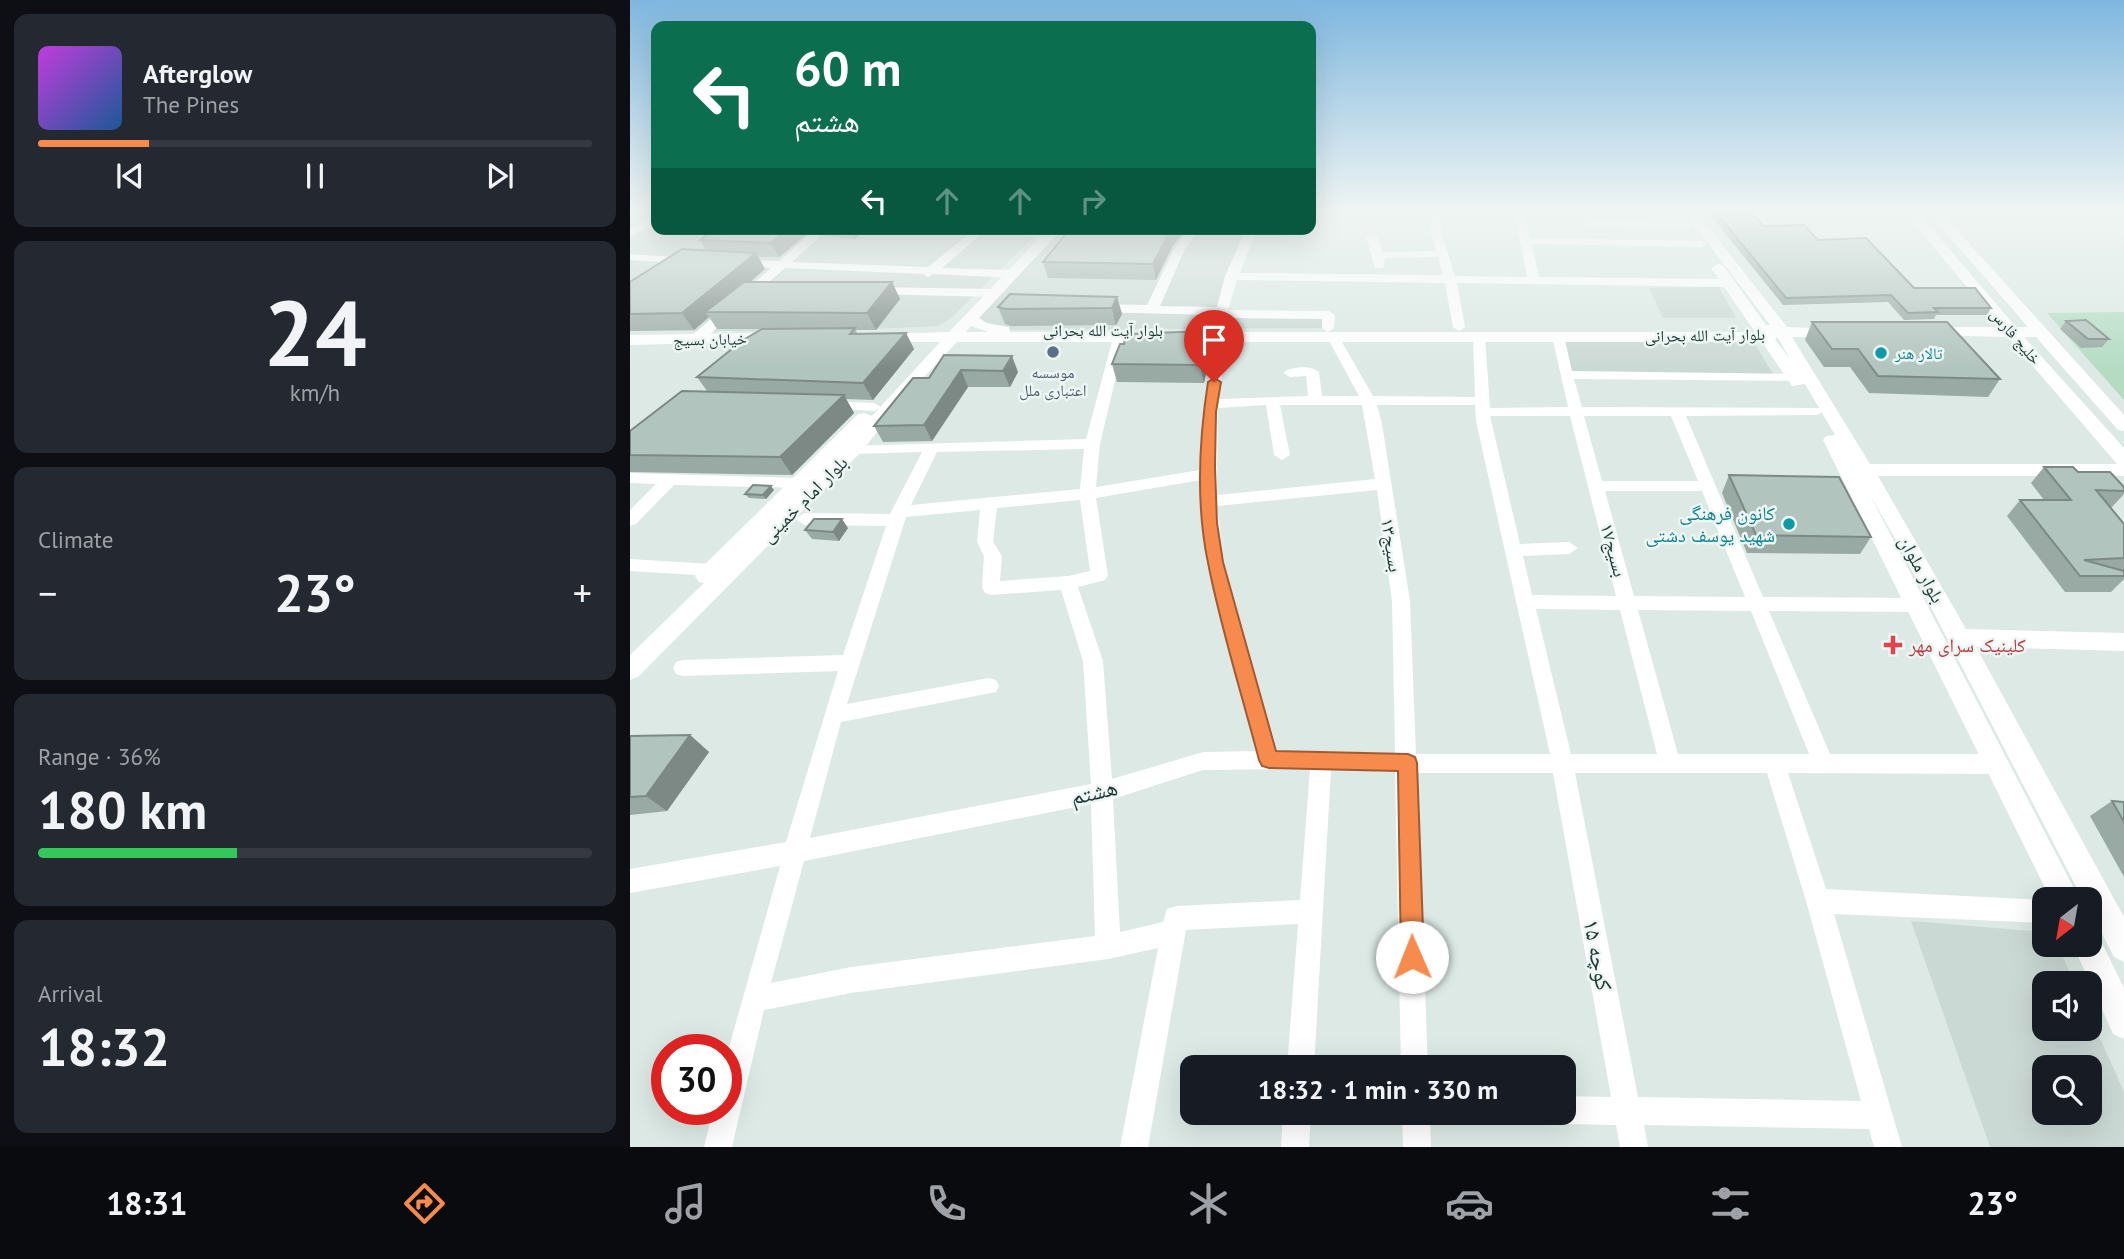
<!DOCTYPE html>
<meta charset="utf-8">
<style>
body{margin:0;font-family:"PT Sans","Noto Naskh Arabic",sans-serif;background:#242831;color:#f1f3f6;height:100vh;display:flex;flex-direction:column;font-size:26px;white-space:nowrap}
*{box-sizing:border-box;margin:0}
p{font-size:23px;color:#9ea1a6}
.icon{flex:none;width:38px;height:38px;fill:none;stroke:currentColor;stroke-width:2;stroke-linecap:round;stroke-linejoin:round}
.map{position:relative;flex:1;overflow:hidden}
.drawer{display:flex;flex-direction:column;gap:14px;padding:14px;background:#0d0f14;width:630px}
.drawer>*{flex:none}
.banner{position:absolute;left:21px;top:21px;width:665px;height:214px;border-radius:14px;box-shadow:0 7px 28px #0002;background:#0b6e4f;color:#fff;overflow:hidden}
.needle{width:46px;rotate:211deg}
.controls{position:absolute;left:1402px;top:887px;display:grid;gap:14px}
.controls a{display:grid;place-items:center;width:70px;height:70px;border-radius:14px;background:#171b24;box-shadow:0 7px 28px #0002;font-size:35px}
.speed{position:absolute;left:21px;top:1034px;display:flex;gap:14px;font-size:35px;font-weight:700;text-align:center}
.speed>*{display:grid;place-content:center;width:91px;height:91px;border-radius:50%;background:#171b24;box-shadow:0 7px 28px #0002;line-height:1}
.speed .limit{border:10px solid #d22;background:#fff;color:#111}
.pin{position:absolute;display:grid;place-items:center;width:60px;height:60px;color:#fff;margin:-72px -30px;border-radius:50% 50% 50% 0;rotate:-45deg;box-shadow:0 0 7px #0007}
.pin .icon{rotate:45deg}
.me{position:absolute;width:77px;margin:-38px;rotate:359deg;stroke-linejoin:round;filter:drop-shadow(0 0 5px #0008)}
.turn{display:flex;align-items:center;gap:24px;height:147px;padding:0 28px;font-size:32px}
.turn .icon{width:91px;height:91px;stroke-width:2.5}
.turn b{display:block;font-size:49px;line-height:60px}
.lanes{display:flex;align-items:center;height:66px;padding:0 28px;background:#0003;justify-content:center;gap:35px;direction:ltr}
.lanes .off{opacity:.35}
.big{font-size:52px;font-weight:800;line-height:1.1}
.drawer .card{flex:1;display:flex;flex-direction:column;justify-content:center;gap:10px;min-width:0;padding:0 24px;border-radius:14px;background:#242831}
.drawer .dial{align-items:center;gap:0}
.dial b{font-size:91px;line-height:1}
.song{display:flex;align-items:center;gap:21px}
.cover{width:84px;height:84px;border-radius:10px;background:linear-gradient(135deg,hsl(290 70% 55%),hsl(210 70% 35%))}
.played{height:7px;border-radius:4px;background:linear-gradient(90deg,#f78b4d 20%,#363941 20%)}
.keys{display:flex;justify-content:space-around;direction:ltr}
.heat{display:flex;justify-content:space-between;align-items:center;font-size:38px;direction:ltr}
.charge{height:10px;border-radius:5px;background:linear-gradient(90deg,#34c759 36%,#363941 0)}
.trip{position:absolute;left:550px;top:1055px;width:396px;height:70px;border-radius:14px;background:#171b24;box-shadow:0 7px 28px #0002;font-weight:800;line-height:70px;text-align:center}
.menu{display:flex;height:112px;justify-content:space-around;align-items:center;background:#090b0e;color:#9ea1a6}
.menu .icon{width:49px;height:49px}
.menu .current{color:#f78b4d}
.menu b{font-size:32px;color:#f1f3f6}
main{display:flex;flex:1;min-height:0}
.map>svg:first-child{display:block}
</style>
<main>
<section class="drawer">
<div class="card">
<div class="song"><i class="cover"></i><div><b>Afterglow</b><p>The Pines</p></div></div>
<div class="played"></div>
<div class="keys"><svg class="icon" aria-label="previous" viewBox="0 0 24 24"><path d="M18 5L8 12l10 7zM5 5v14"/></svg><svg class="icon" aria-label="pause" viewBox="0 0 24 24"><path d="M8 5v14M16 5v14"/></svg><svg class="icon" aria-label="next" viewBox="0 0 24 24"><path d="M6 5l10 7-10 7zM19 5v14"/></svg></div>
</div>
<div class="card dial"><b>24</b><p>km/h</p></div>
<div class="card"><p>Climate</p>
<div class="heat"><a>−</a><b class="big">23°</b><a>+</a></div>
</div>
<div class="card"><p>Range · 36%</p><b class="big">180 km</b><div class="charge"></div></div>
<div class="card"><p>Arrival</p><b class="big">18:32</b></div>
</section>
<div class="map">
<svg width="1494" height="1147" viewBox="0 0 1494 1147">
<rect width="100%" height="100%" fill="#dce9e5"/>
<g fill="#cbd9d4" fill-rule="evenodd">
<path d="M0 210H26V229H397L404 232V236L320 319 308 326 199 331H0Z"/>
<path d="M426 229H627L610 254 588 311 699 315 698 328 375 330 340 319Z"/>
<path d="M1089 287 1106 318H1033L1019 288Z"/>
<path d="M928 336H1120L1143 374 937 373Z"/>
<path d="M1281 921 1414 932V945H1427L1445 983 1414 984V1029H1460V1016L1494 1092V1147H1360ZM1414 1068H1460V1113H1414Z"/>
</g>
<path fill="#b4dcc3" d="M1494 312V400L1417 313Z"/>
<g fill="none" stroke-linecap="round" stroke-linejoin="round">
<g fill="#fff" fill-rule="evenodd">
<path d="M718 210H757L752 213 723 214Z"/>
<path d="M801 210H811V231L825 276 897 277 884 210H894L900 238 1071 241 1077 244 1071 247 902 244 909 277 1098 279 1104 283 1098 287 827 283 835 327 829 331 823 327 815 283 607 280 598 310 699 311 705 315 704 328 698 332 692 328V319L596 318 589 323 585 322 583 315 467 312 461 308 467 304 517 305 544 249 559 229H570L555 249 530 306 587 307 595 276 616 229H627L610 273 813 275 808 257 755 258 753 268H745L736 236 746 234 753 252 806 251 801 231Z"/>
<path d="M26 214V222L0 237V229Z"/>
<path d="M960 221 1057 223 1062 226 1057 229 956 226V222Z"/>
<path d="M186 229H198L162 262 298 267 345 229H357L312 268 383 270 389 274 383 278 304 274 298 277 293 274 155 268 71 342H61V336L141 268 110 266 104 263 106 261H149Z"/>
<path d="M0 254 61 258 67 261 61 264 0 260Z"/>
<path d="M243 287 365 289 371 293 365 297 239 294 237 291Z"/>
<path d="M928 332 934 336 942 371 1170 374 1172 377 1165 381 944 379 952 407 1192 408 1194 411 1187 415 1056 416 1133 597 1286 598 1292 600 1295 605 1292 610 1286 612 1139 611 1200 754H1367L1374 757 1378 764 1374 771 1367 774 1158 773 1196 889 1415 900 1414 923 1204 914 1272 1147H1244L1239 1129 1014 1125 1018 1147H990L986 1125 933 1124 923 1120 920 1113H933V1096L981 1097 923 773H787L798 1068H771L765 772 701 769 684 1068H657L668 924 556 930 518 1147H490L528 948 478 959 221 993 134 1010 102 1147H74L83 1110H96V1058L150 866 0 893V869L156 842 208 671 53 676 46 674 43 668 46 662 53 660 213 655 256 526 174 525 166 519 174 513 260 514 292 452 224 454 219 452 216 449 219 446 456 439 483 338 489 334 495 338 470 444 466 487 570 470 573 412 586 335 591 334 597 338 589 399 678 396 676 376 660 377 653 373C661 366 681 365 689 372L692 396H729L697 337 703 333 709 337 743 396 845 397 843 337 849 333 855 337 860 408 938 407 922 336ZM636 405 644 455 652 460 660 455 650 405H732L745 479 587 495 588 408ZM747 405H845L846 421 920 754H786L780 601 752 424ZM860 416H940L986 596 902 595 893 556 939 554 948 548 939 542 890 544ZM954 416H1041L1068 481H972ZM454 449 450 489 281 505 307 452ZM571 480 576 562 626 751 573 752 482 779 473 661 448 587 475 580 478 575 466 498ZM747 490 762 601 765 753 647 750 594 562 587 506ZM975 491H1072L1115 597 1004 596ZM450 500 460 571 438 576 370 581 372 556 363 542 367 508ZM350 510 347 542 354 556 352 588 355 593 361 595 431 590 453 661 461 784 180 838 211 722 366 692 369 686 366 680 359 678 217 704 276 517ZM906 609 990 610 1027 754H941ZM1008 610 1121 611 1179 754H1048ZM680 769 670 900 546 906 537 909 533 922 490 932 483 799 573 770ZM945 773H1137L1176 901 1231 1101 1008 1097ZM461 804 465 936 221 967 141 983 174 861Z"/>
<path d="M199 401 244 403 251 407 244 411 194 408V402Z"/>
<path d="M0 473 170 478 178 483 170 488 44 485 6 524 0 526V510L26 484 0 483Z"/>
<path d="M0 559 82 564 88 565 91 570 88 575 82 576 0 571Z"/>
<path d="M653 1113H681L679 1147H651Z"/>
<path d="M772 1113H800L801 1147H773Z"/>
</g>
<g fill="#fff" fill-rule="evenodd">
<path d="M1053 210H1065L1157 327 1212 329 1215 332 1212 335 1207 337H1162L1240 464H1487L1378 337 1293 335 1290 332 1293 329 1298 327H1370L1273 210H1286L1386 327H1398L1296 210H1309L1494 415V431L1488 430 1406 337H1394L1494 448V476H1248L1336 629 1494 633V651L1346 647 1494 917V962L1484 957 1460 911V900H1453L1267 542 1239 493 1450 900H1421L1193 440 1196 436 1205 435 1175 384 1162 386 1132 342H327L280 392 230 453 8 677 0 680V655L74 583 69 582 65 576 69 570 228 414 234 413 242 416 310 342H251L243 337 246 334 319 332 418 229H432L349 318 357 323 379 327 380 332H1125L1081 268 1088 264 1093 265 1136 325H1140ZM341 326 358 332H336ZM1148 338 1160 359 1145 339Z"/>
<path d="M142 333 150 338 148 341 0 345V335Z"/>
<path d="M1460 931 1468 935 1494 988V1039L1483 1034 1443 945H1460Z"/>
</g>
</g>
<g fill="#99a9a3">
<path d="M1079 210H1119L1133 226 1188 240 1284 288 1361 308 1357 315H1306L1304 319 1274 320 1258 302 1153 305 1078 212Z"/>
<path d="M183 229 149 257H128L135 269 120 282H262L270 299 246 330H226L227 334 276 333 284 349 243 400 216 399 224 413 162 475 0 472V431L77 391 67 377 132 329H87L79 317 64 330 0 331V282L76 250 70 240Z"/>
<path d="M191 229H238L225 239 194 236Z"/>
<path d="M542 247 526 280 418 278 413 262Z"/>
<path d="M487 297 492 314 486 325 381 326 375 324 368 307Z"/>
<path d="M1436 321 1479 339 1472 347 1451 348 1430 329Z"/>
<path d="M1182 322 1370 379 1358 397 1239 393 1220 367H1194L1175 340Z"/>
<path d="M581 349 574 383 487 382 482 364Z"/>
<path d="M314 355 388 372 380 387H338L302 441 253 442 244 426 299 378Z"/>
<path d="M1414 467 1448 472 1494 487V494L1482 507H1480L1494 524V579L1481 592H1435L1377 516 1390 500H1414L1401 483Z"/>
<path d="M1099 475 1241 537 1230 554 1117 553 1092 493Z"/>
<path d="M144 490 136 499 119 498 115 494Z"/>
<path d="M218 528 209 541 182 539 175 530Z"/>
<path d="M60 735 79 752 37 811 0 815V736Z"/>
<path d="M1482 801 1494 802V877L1460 816Z"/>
</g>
<g fill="#7d8985">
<path d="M158 229H183L149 257 141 243Z"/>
<path d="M220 229H238L225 239Z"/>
<path d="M541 229H556L542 247 526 280 523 264Z"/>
<path d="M126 253 135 269 85 312H75L79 317 64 330 52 313Z"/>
<path d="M262 282 270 299 246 330 237 313Z"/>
<path d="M487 297 492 314 486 325 482 308Z"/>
<path d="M578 331 581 349 574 383 570 365Z"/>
<path d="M276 333 284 349 243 400 233 383Z"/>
<path d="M382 356 388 372 380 387 373 371Z"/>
<path d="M331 370 338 387 302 441 294 425Z"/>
<path d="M214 395 224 413 162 475 150 457Z"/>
<path d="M141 486 144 490 136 499 133 495Z"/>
<path d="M212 519 218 528 209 541 203 532Z"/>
<path d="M60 735 79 752 37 811 16 796Z"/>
</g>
<g fill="#b2c4be" stroke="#7d8985" stroke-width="2">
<path d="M1084 210H1119L1133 226 1174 225 1188 240 1236 238 1284 288H1345L1361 308H1304L1308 312 1278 313 1261 295 1156 298Z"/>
<path d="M85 229H158L141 243 70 240Z"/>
<path d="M440 229H541L523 264 413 262Z"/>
<path d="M52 249 126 253 52 313 0 314V282Z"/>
<path d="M114 282H262L237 313 75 312Z"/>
<path d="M380 294 487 297 482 308 375 309 368 307Z"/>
<path d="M1456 320 1479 339H1458L1436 321Z"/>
<path d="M1182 322H1317L1370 379 1248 376 1228 349H1202Z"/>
<path d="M225 328 220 334 276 333 233 383 67 377 113 340 132 329Z"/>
<path d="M578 331 570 365 482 364 490 344H494L496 334Z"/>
<path d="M314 355 382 356 373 371 331 370 294 425 244 426 283 378H299Z"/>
<path d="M52 391 214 395 150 457 0 455V431Z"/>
<path d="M1414 467H1443L1448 472H1480L1494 487V491L1466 490 1494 524V558L1454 560 1494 571V576H1450L1390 500H1441Z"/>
<path d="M1099 475 1209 477 1241 537 1126 535Z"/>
<path d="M123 485 141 486 133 495 115 494Z"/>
<path d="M184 519H212L203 532 175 530Z"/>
<path d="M60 735 16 796 0 797V736Z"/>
<path d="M1482 801 1494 802V822Z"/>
</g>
<linearGradient id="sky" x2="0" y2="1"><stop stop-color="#7fb7df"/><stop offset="0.57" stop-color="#eff5f3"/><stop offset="1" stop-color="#eff5f3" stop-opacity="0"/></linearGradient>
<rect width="1494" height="370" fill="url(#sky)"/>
<path fill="#f78b4d" stroke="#a15a32" stroke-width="2" d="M584 378 591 382 586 412 585 467 587 523 593 562 646 751 778 754 785 757 787 763 794 957 790 965 782 968 774 965 771 957 768 771 639 768 632 766 629 760C612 695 591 629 578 563 566 505 569 440 578 382Z"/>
<circle fill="#5c6f8a" stroke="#edf6f3" stroke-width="2.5" cx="423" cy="352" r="7"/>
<g fill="#0f9aa8" stroke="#edf6f3" stroke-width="2.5">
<circle cx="1251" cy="353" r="7"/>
<circle cx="1159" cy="524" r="7"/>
</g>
<path fill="#e0444e" stroke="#edf6f3" stroke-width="2.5" d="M1259.5 634.5h7v7h7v7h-7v7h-7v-7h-7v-7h7z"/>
<g text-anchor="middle" stroke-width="5" stroke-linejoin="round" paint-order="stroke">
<g font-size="16" fill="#1e3935" stroke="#edf6f3">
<text x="473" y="336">بلوار آیت الله بحرانی</text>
<text transform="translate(1075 335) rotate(-1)" y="6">بلوار آیت الله بحرانی</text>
<text transform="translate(1386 336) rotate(49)" y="6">خلیج فارس</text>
<text transform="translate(80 339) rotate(-1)" y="6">خیابان بسیج</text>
</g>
<g font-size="16" fill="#0d838f" stroke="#edf6f3" text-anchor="start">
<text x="1265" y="359">تالار هنر</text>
</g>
<g font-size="16" fill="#4e5e75" stroke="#edf6f3">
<text x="423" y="378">موسسه<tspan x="423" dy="18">اعتباری ملل</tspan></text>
</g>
<g font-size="19" fill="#1e3935" stroke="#edf6f3">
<text transform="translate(174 499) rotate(-45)" y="7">بلوار امام خمینی</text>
<text transform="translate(762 545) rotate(81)" y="7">بسیج۱۳</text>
<text transform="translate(984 550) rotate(75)" y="7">بسیج۱۷</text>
<text transform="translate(1292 569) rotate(61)" y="7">بلوار ملوان</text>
</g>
<g font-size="19" fill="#0d838f" stroke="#edf6f3" text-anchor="end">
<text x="1145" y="520">کانون فرهنگی<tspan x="1145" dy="22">شهید یوسف دشتی</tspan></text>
</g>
<g font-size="19" fill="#be3a42" stroke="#edf6f3" text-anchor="start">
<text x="1279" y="652">کلینیک سرای مهر</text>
</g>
<g font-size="23" fill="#1e3935" stroke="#edf6f3">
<text transform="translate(464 792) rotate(-13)" y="8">هشتم</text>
<text transform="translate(968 955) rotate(79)" y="8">کوچه ۱۵</text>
</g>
</g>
</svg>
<div class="controls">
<a><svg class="needle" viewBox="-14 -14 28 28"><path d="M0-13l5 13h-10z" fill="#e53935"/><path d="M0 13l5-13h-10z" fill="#9ea1a6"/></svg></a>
<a><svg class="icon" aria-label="sound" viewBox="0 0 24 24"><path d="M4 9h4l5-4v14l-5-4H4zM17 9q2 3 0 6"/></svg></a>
<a><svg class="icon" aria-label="search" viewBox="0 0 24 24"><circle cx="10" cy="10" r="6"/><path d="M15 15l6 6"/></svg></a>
</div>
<div class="speed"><div class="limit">30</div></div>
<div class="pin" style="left:584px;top:382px;background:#d93025"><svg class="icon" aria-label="arrive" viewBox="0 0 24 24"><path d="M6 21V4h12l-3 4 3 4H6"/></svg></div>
<svg class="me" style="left:782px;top:957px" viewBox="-20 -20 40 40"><circle r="19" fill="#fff"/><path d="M0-13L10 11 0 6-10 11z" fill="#f78b4d"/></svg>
<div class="trip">18:32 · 1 min · 330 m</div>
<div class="banner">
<div class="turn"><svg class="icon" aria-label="left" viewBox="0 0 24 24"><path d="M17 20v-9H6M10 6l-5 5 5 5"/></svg><div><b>60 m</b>هشتم</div></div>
<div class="lanes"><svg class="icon" aria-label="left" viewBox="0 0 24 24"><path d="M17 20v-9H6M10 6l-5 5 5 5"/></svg><svg class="icon off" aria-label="ahead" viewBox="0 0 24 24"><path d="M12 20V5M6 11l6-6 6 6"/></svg><svg class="icon off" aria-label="ahead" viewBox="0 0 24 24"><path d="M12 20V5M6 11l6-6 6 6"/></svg><svg class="icon off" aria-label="right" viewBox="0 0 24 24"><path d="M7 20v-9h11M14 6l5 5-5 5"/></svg></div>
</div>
</div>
</main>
<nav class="menu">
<b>18:31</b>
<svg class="icon current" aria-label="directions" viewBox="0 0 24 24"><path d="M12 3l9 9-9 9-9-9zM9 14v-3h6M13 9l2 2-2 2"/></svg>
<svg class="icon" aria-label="music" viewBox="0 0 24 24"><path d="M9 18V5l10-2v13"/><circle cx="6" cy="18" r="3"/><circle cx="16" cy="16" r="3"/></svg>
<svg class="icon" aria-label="phone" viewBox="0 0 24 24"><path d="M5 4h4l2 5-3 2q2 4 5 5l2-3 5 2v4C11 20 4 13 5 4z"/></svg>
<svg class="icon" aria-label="climate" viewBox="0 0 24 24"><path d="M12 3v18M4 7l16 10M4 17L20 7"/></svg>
<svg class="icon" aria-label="car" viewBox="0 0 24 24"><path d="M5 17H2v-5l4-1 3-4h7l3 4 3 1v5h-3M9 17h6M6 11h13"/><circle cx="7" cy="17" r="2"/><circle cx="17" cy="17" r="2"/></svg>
<svg class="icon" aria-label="filters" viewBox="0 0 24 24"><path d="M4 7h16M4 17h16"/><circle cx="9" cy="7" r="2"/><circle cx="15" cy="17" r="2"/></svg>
<b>23°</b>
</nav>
